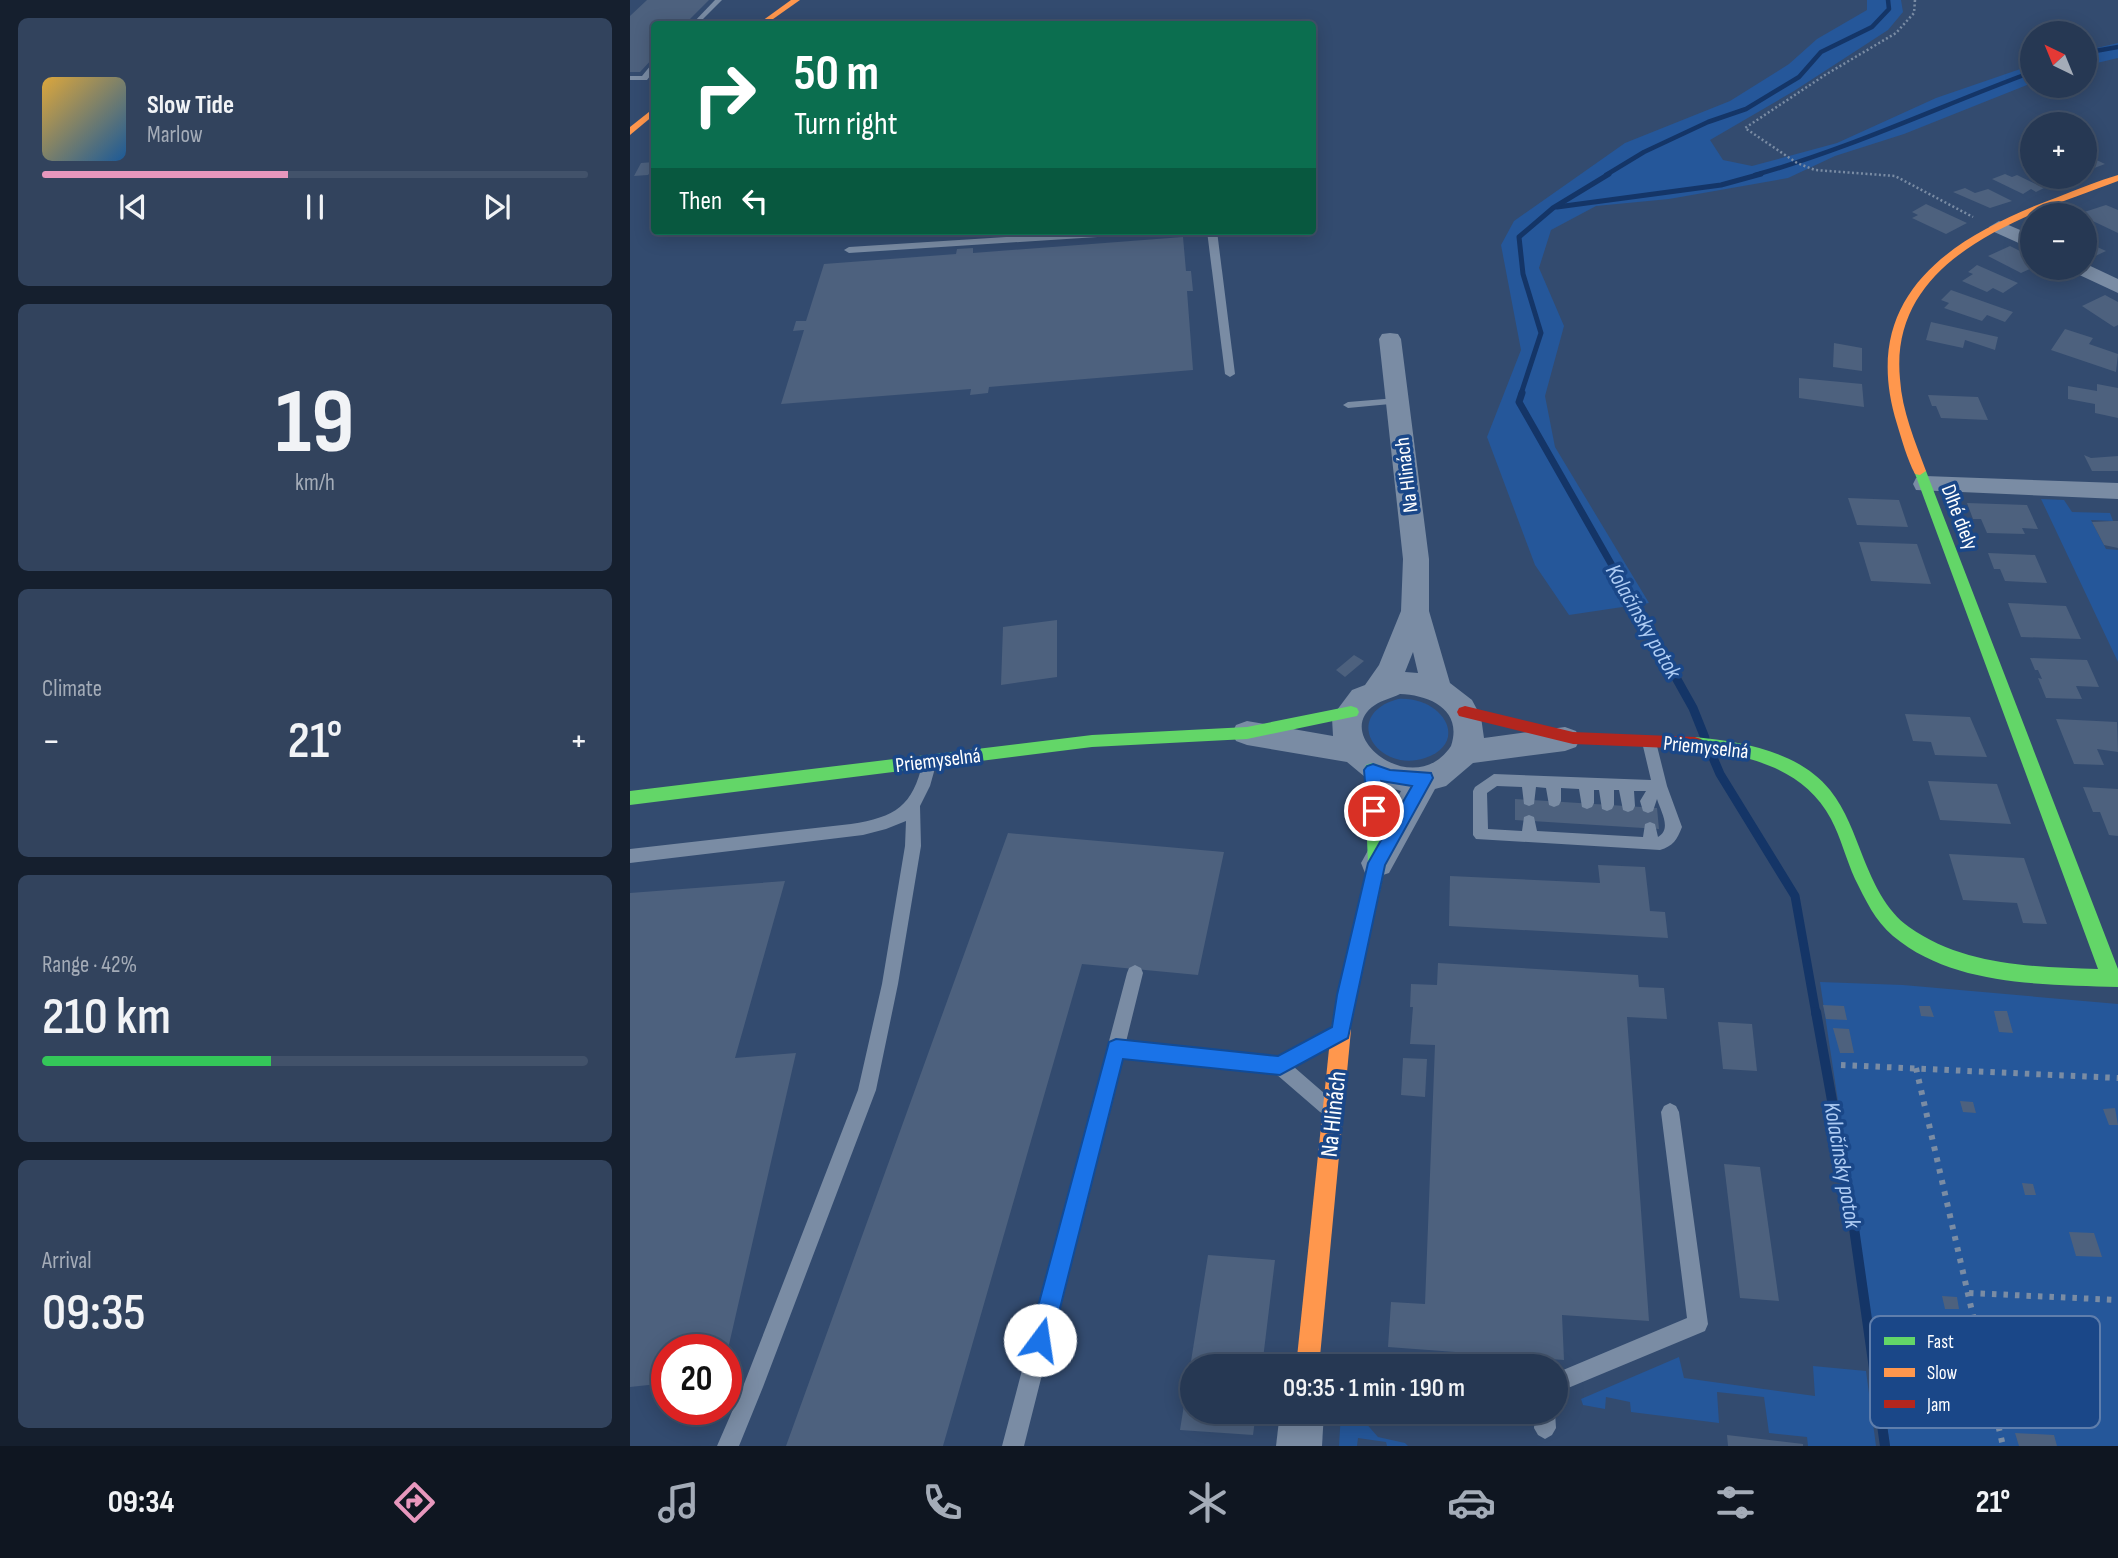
<!DOCTYPE html>
<meta charset="utf-8">
<style>
body{margin:0;font-family:"Sofia Sans Condensed",sans-serif;background:#32435d;color:#f1f3f6;height:100vh;display:flex;flex-direction:column;font-size:26px;white-space:nowrap}
*{box-sizing:border-box;margin:0}
p{font-size:23px;color:#a4acb8}
.icon{flex:none;width:38px;height:38px;fill:none;stroke:currentColor;stroke-width:2;stroke-linecap:round;stroke-linejoin:round}
.map{position:relative;flex:1;overflow:hidden}
.side{display:flex;flex-direction:column;gap:18px;padding:18px;background:#151f2e;width:630px}
.side>*{flex:none}
.top-card{position:absolute;left:21px;top:21px;width:665px;height:214px;border-radius:7px;box-shadow:0 4px 18px #0003,0 0 0 2px #42526a;background:#0b6e4f;color:#fff;overflow:hidden}
.needle{width:46px;rotate:317deg}
.fabs{position:absolute;left:1390px;top:21px;display:grid;gap:14px}
.fabs a{display:grid;place-items:center;width:77px;height:77px;border-radius:50%;background:#263853;box-shadow:0 4px 18px #0003,0 0 0 2px #42526a;font-size:35px}
.speed{position:absolute;left:21px;top:1334px;display:flex;gap:14px;font-size:35px;font-weight:700;text-align:center}
.speed>*{display:grid;place-content:center;width:91px;height:91px;border-radius:50%;background:#263853;box-shadow:0 4px 18px #0003,0 0 0 2px #42526a;line-height:1}
.speed .limit{border:10px solid #d22;background:#fff;color:#111}
.pin{position:absolute;display:grid;place-items:center;width:60px;height:60px;color:#fff;margin:-30px;border:4px solid #fff;border-radius:50%;box-shadow:0 2px 7px #0007}
.me{position:absolute;width:77px;margin:-38px;rotate:14deg;stroke-linejoin:round;filter:drop-shadow(0 0 5px #0008)}
.turn{display:flex;align-items:center;gap:24px;height:147px;padding:0 28px;font-size:32px}
.turn .icon{width:91px;height:91px;stroke-width:2.5}
.turn b{display:block;font-size:49px;line-height:60px}
.then{display:flex;align-items:center;height:66px;padding:0 28px;background:#0003;gap:14px;font-size:26px}
.big{font-size:52px;font-weight:600;line-height:1.1}
.side .tile{flex:1;display:flex;flex-direction:column;justify-content:center;gap:10px;min-width:0;padding:0 24px;border-radius:10px;background:#32435d}
.side .dial{align-items:center;gap:0}
.dial b{font-size:91px;line-height:1}
.song{display:flex;align-items:center;gap:21px}
.cover{width:84px;height:84px;border-radius:10px;background:linear-gradient(135deg,hsl(40 70% 55%),hsl(210 70% 35%))}
.played{height:7px;border-radius:4px;background:linear-gradient(90deg,#e797bd 45%,#42526a 45%)}
.keys{display:flex;justify-content:space-around;direction:ltr}
.heat{display:flex;justify-content:space-between;align-items:center;font-size:38px;direction:ltr}
.charge{height:10px;border-radius:5px;background:linear-gradient(90deg,#34c759 42%,#42526a 0)}
.trip{position:absolute;left:550px;top:1354px;width:388px;height:70px;border-radius:35px;background:#263853;box-shadow:0 4px 18px #0003,0 0 0 2px #42526a;font-weight:600;line-height:70px;text-align:center}
.tabs{display:flex;height:112px;justify-content:space-around;align-items:center;background:#0f1621;color:#a4acb8}
.tabs .icon{width:49px;height:49px}
.tabs .current{color:#e797bd}
.tabs b{font-size:32px;color:#f1f3f6}
main{display:flex;flex:1;min-height:0}
.map>svg:first-child{display:block}
</style>
<main>
<section class="side">
<div class="tile">
<div class="song"><i class="cover"></i><div><b>Slow Tide</b><p>Marlow</p></div></div>
<div class="played"></div>
<div class="keys"><svg class="icon" aria-label="previous" viewBox="0 0 24 24"><path d="M18 5L8 12l10 7zM5 5v14"/></svg><svg class="icon" aria-label="pause" viewBox="0 0 24 24"><path d="M8 5v14M16 5v14"/></svg><svg class="icon" aria-label="next" viewBox="0 0 24 24"><path d="M6 5l10 7-10 7zM19 5v14"/></svg></div>
</div>
<div class="tile dial"><b>19</b><p>km/h</p></div>
<div class="tile"><p>Climate</p>
<div class="heat"><a>−</a><b class="big">21°</b><a>+</a></div>
</div>
<div class="tile"><p>Range · 42%</p><b class="big">210 km</b><div class="charge"></div></div>
<div class="tile"><p>Arrival</p><b class="big">09:35</b></div>
</section>
<div class="map">
<svg width="1488" height="1446" viewBox="0 0 1488 1446">
<rect width="100%" height="100%" fill="#334b6f"/>
<g fill="#25579a">
<path d="M1237 0H1271L1273 12 1258 30 1164 91 1080 140 1093 160 1122 166 1207 143 1306 98 1402 65V83L1274 134 1205 156 1158 178 1039 199 966 206 921 230 909 268 934 326 915 396 925 447 1019 603 939 615 905 565 857 437 891 350 871 245 884 221 995 143 1100 101 1159 64 1187 39 1237 10Z"/>
<path d="M1488 43V58L1454 66V51Z"/>
<path d="M1411 499 1434 500 1442 512 1480 513 1483 521 1461 520 1476 549 1488 550V662Z"/>
<path d="M768 699C812 696 841 742 795 758 747 774 710 715 768 699Z"/>
<path d="M1190 982 1273 985 1488 1004V1446H1260Z"/>
<path d="M1049 1357 1054 1378 1185 1396 1183 1366 1236 1371 1246 1446H1178L1177 1437 1139 1433 1134 1397 1087 1392 1089 1423 1001 1412 1000 1402 976 1397 975 1409 953 1405 951 1399Z"/>
<path d="M711 1412H726L748 1437 775 1443 778 1446H757L756 1442 728 1438 727 1446H709Z"/>
</g>
<g fill="none" stroke-linecap="round" stroke-linejoin="round">
<g stroke="#143567" stroke-width="4.5">
<path d="M1454 53 1488 47"/>
<path d="M976 175 1014 152 1078 122 1116 109 1169 77 1191 52 1242 27 1259 9 1258 0"/>
<path d="M1125 175C1219 149 1310 106 1402 72"/>
</g>
<g stroke="#143567" stroke-width="5">
<path d="M927 207 1091 185 1131 174"/>
<path d="M891 394 911 333 893 274 889 237 923 208 979 174"/>
</g>
<path stroke="#143567" stroke-width="7" d="M892 393 889 402 1041 669"/>
<g stroke="#143567" stroke-width="9">
<path d="M1040 667 1063 708 1075 738"/>
<path d="M1081 753 1090 774 1165 896 1186 1014"/>
</g>
<path stroke="#143567" stroke-width="10" d="M1186 1012 1220 1200 1255 1446"/>
</g>
<g fill="#4d617e">
<path d="M17 0H79L55 24H24V57L10 72H0V16Z"/>
<path d="M1454 154 1475 164 1459 170 1454 168Z"/>
<path d="M24 162V168L18 175 4 176 11 163Z"/>
<path d="M1375 174 1382 177 1387 175 1414 188 1406 192 1401 189 1393 194 1362 179Z"/>
<path d="M1335 188 1345 193 1358 189 1382 201 1360 208 1323 192Z"/>
<path d="M1296 204 1337 223 1316 234 1282 218 1288 215 1282 212Z"/>
<path d="M1476 205 1488 210V233L1448 214Z"/>
<path d="M553 237 556 271H561L563 291H557L563 370 359 387 358 393 340 395 341 389 151 404 174 330 163 331 166 321H176L194 264 326 254 327 249 343 248V253Z"/>
<path d="M1454 241 1476 251 1459 259 1454 256Z"/>
<path d="M1380 246 1402 257V268L1391 273 1358 256Z"/>
<path d="M1347 265 1388 283 1373 293 1363 288 1357 292 1332 281 1343 274 1338 272Z"/>
<path d="M1321 290 1383 312 1375 322 1357 315 1352 321 1314 308 1319 303 1311 300Z"/>
<path d="M1475 295 1488 302V325L1484 327 1452 306Z"/>
<path d="M1301 322 1368 337 1365 350 1335 340 1333 348 1296 340Z"/>
<path d="M1435 329 1463 338 1459 344 1488 354 1486 372 1421 350Z"/>
<path d="M1204 343 1232 348V371L1203 367Z"/>
<path d="M1169 378 1232 384 1234 407 1169 398Z"/>
<path d="M1467 384 1488 388V418L1465 413V404L1438 399V386L1467 391Z"/>
<path d="M1298 395 1348 397 1358 420 1311 418 1306 406H1302Z"/>
<path d="M1454 455 1461 458 1488 456V471H1462Z"/>
<path d="M1218 498 1269 500 1278 527 1227 525Z"/>
<path d="M1337 503 1397 505 1408 529 1392 528 1395 534 1357 533 1351 519H1343Z"/>
<path d="M1483 521H1488V548L1474 545 1462 522Z"/>
<path d="M1229 542 1287 544 1301 584 1241 581Z"/>
<path d="M1358 553 1405 555 1417 583 1375 581 1370 569H1364Z"/>
<path d="M1378 603 1436 606 1451 639 1391 637Z"/>
<path d="M427 620V677L371 685 373 627Z"/>
<path d="M724 655 734 661 715 677 706 670Z"/>
<path d="M1400 658 1457 660 1469 687 1446 686 1452 699 1416 698 1408 678 1412 679 1408 670H1405Z"/>
<path d="M1275 714 1340 717 1357 757 1305 755 1301 742 1283 741Z"/>
<path d="M1426 719 1487 722 1488 752 1467 749 1474 765 1444 764Z"/>
<path d="M1298 781 1367 784 1381 824 1310 820Z"/>
<path d="M1453 787 1488 789V836L1479 835 1470 812H1463Z"/>
<path d="M885 799 1027 808 1029 829 885 820Z"/>
<path d="M378 833 594 852 568 975 452 964 313 1446H156Z"/>
<path d="M1319 854 1394 858 1417 924 1393 923 1387 903 1333 900Z"/>
<path d="M968 865 1015 867 1020 911 1035 912 1038 938 819 926 820 876 970 883Z"/>
<path d="M155 881 105 1058 166 1053 98 1349H37V1383L0 1387V893Z"/>
<path d="M808 963 1008 975 1009 987 1034 988 1037 1019 997 1017 1019 1321 932 1315 934 1360 758 1347 761 1302 795 1304 805 1045 780 1044 783 1007H780L781 984 807 985Z"/>
<path d="M1193 1005 1214 1006 1217 1020 1196 1019Z"/>
<path d="M1289 1006H1300L1304 1017 1291 1016Z"/>
<path d="M1364 1011H1377L1383 1033 1369 1032Z"/>
<path d="M1088 1022 1122 1024 1127 1071 1093 1069Z"/>
<path d="M1203 1028 1219 1029 1224 1053H1210Z"/>
<path d="M773 1058 797 1059 795 1097 771 1095Z"/>
<path d="M1330 1101 1343 1102 1346 1113 1333 1112Z"/>
<path d="M1485 1108 1488 1125H1479L1473 1109Z"/>
<path d="M1094 1164 1130 1167 1149 1301 1110 1298Z"/>
<path d="M1392 1183 1403 1184 1406 1195H1395Z"/>
<path d="M1439 1232 1464 1233 1472 1257 1446 1256Z"/>
<path d="M578 1255 645 1260 632 1367H562V1412H626L623 1435 550 1430Z"/>
<path d="M1312 1296 1327 1297 1329 1309H1315Z"/>
<path d="M1385 1433 1424 1435 1427 1446H1389Z"/>
<path d="M1097 1435 1173 1444V1446H1098Z"/>
</g>
<g fill="none" stroke-linecap="round" stroke-linejoin="round">
<path stroke="#7a8ca4" stroke-width="2.5" stroke-dasharray="2 2.5" stroke-linecap="butt" d="M1285 0 1284 13 1266 33 1195 75 1115 128 1167 163 1185 170 1265 176 1343 217"/>
<g stroke="#7a8ca4" stroke-width="6" stroke-dasharray="4.5 7" stroke-linecap="butt">
<path d="M1211 1065 1488 1078"/>
<path d="M1286 1068 1373 1446"/>
<path d="M1339 1293 1488 1300"/>
</g>
<g fill="#7a8ca4" fill-rule="evenodd">
<path d="M85 0H92L68 24H62Z"/>
<path d="M21 65H24V71L17 80H0V76H12Z"/>
<path d="M471 231H519L514 234 219 253 214 250 219 247Z"/>
<path d="M577 231H587L605 374 600 377 595 374Z"/>
<path d="M767 398 772 401 771 403 718 408 713 405 718 402Z"/>
<path d="M1019 736 1024 738 1026 742 1037 786 1052 827C1047 840 1043 846 1030 850L846 839 843 835V791L845 787 864 774 1021 780 1012 742 1014 738ZM867 786 892 787 894 804 899 806 904 804 906 787 916 788 919 805 924 807 929 805 931 801V788L949 789 952 807 957 809 962 807 964 803V790H969L972 809 977 811 982 809 984 805V790H989L993 810 998 812 1003 810 1005 806 1004 791H1016L1010 801 1013 811 1018 813 1023 811 1027 799C1031 812 1042 829 1028 837L1025 824 1020 822 1015 824 1013 837 907 831 904 817 899 815 894 817 892 831 858 829 857 793Z"/>
<path d="M300 755 305 757 307 761 300 786 290 806 291 846 268 984 246 1090 133 1387 109 1446H87L114 1384 228 1090 252 984 275 846 276 821 256 829 233 835 0 863V849L221 824C266 817 283 806 293 761L295 757Z"/>
<path d="M505 965 511 968 513 973 496 1042 649 1057 703 1028 709 1030 712 1036 709 1042 664 1067 702 1100 705 1106 702 1112 696 1115 690 1112 646 1074 492 1058 394 1446H372L497 973 499 968Z"/>
<path d="M1040 1103 1046 1106 1049 1112 1078 1324 1075 1331 926 1393V1373L1057 1318 1031 1112 1034 1106Z"/>
<path d="M905 1412H925L926 1428 922 1435 915 1439 908 1435 904 1428Z"/>
</g>
<g fill="#7a8ca4" fill-rule="evenodd">
<path d="M1369 221 1402 235V249L1362 231 1359 227Z"/>
<path d="M1454 263 1488 279V293L1443 272 1440 268H1454Z"/>
<path d="M760 333 768 334 771 339 799 559V611L820 683 842 700 851 717 854 738 935 727 946 731 950 739 946 747 935 751 843 763 816 786 805 789 759 873 747 877 735 873 731 863 771 791 741 782 717 762 617 745 606 741 602 733 606 725 617 721 703 736 702 718 707 710 722 690 735 685 749 665 771 611 773 559 749 339 752 334ZM783 652 788 673 775 672ZM770 694C800 695 833 710 821 746 784 802 699 735 745 705 752 700 762 698 770 694Z"/>
<path d="M1295 476 1488 483V499L1286 490 1283 484 1286 478Z"/>
<path d="M650 1412H694L692 1446H646Z"/>
</g>
<g fill="#63d668" fill-rule="evenodd">
<path d="M1290 467 1296 471 1488 969V987C1414 984 1324 987 1263 936 1245 921 1235 899 1225 879 1216 859 1211 838 1201 819 1174 768 1118 755 1065 749L1059 747 1057 743 1059 739 1065 737C1113 742 1168 751 1200 790 1216 810 1224 834 1233 857 1243 882 1256 911 1279 927 1334 966 1404 967 1468 969L1284 471Z"/>
<path d="M721 706 727 708 729 712 727 716 617 739 462 747 0 805V791L462 735 617 727Z"/>
<path d="M742 763 748 765 750 770 756 863 718 1036 711 1039 704 1036 701 1030 707 995 738 863 734 770 736 765Z"/>
</g>
<g fill="#ff974d" fill-rule="evenodd">
<path d="M161 0H170L136 24H128Z"/>
<path d="M24 108V115L0 135V127Z"/>
<path d="M1488 175V181C1397 215 1258 256 1270 379 1272 411 1285 441 1296 471L1290 475 1285 474C1277 459 1272 440 1267 424 1227 295 1322 236 1428 197 1448 189 1468 181 1488 175Z"/>
<path d="M711 1021 718 1024 721 1030 689 1367H666L701 1030 704 1024Z"/>
</g>
<path fill="#b3261e" fill-rule="evenodd" d="M835 706 943 732 1065 737 1071 739 1073 743 1071 747 1065 749 943 744 829 716 827 712 829 708Z"/>
</g>
<path fill="#1a73e8" stroke="#114b97" stroke-width="2" d="M743 764 760 770 801 773 803 778 755 865 718 1038 650 1075 493 1059 422 1340 418 1348 410 1352 402 1348 399 1340 479 1042 486 1039 648 1056 702 1027 707 995 738 863 782 786 751 781 753 811 750 816H738L734 770 737 766Z"/>
<g text-anchor="middle" stroke-width="7" stroke-linejoin="round" paint-order="stroke">
<g font-size="21" fill="#fff" stroke="#1a4788">
<text transform="translate(776 475) rotate(-97)" y="7">Na Hlinách</text>
<text transform="translate(1330 517) rotate(69)" y="7">Dlhé diely</text>
<text transform="translate(1076 747) rotate(6)" y="7">Priemyselná</text>
<text transform="translate(308 760) rotate(-7)" y="7">Priemyselná</text>
</g>
<g font-size="23" font-style="italic" fill="#aeccf4" stroke="#1a4788">
<text transform="translate(1014 621) rotate(60)" y="8">Kolačínsky potok</text>
<text transform="translate(1213 1165) rotate(80)" y="8">Kolačínsky potok</text>
</g>
<g font-size="24" fill="#fff" stroke="#1a4788">
<text transform="translate(703 1114) rotate(-84)" y="8">Na Hlinách</text>
</g>
</g>
<rect x="1240" y="1316" width="230" height="112" rx="10" fill="#1a4788" stroke="#5f7eac" stroke-width="2"/>
<rect x="1254" y="1337" width="31" height="8" fill="#63d668"/>
<rect x="1254" y="1368" width="31" height="9" fill="#ff974d"/>
<rect x="1254" y="1400" width="31" height="8" fill="#b3261e"/>
<g font-size="19" fill="#fff">
<text x="1297" y="1348">Fast</text>
<text x="1297" y="1379">Slow</text>
<text x="1297" y="1411">Jam</text>
</g>
</svg>
<div class="fabs">
<a><svg class="needle" viewBox="-14 -14 28 28"><path d="M0-13l5 13h-10z" fill="#e53935"/><path d="M0 13l5-13h-10z" fill="#a4acb8"/></svg></a>
<a>+</a>
<a>−</a>
</div>
<div class="speed"><div class="limit">20</div></div>
<div class="pin" style="left:744px;top:811px;background:#d93025"><svg class="icon" aria-label="arrive" viewBox="0 0 24 24"><path d="M6 21V4h12l-3 4 3 4H6"/></svg></div>
<svg class="me" style="left:410px;top:1340px" viewBox="-20 -20 40 40"><circle r="19" fill="#fff"/><path d="M0-13L10 11 0 6-10 11z" fill="#1a73e8"/></svg>
<div class="trip">09:35 · 1 min · 190 m</div>
<div class="top-card">
<div class="turn"><svg class="icon" aria-label="right" viewBox="0 0 24 24"><path d="M7 20v-9h11M14 6l5 5-5 5"/></svg><div><b>50 m</b>Turn right</div></div>
<div class="then">Then<svg class="icon" aria-label="left" viewBox="0 0 24 24"><path d="M17 20v-9H6M10 6l-5 5 5 5"/></svg></div>
</div>
</div>
</main>
<nav class="tabs">
<b>09:34</b>
<svg class="icon current" aria-label="directions" viewBox="0 0 24 24"><path d="M12 3l9 9-9 9-9-9zM9 14v-3h6M13 9l2 2-2 2"/></svg>
<svg class="icon" aria-label="music" viewBox="0 0 24 24"><path d="M9 18V5l10-2v13"/><circle cx="6" cy="18" r="3"/><circle cx="16" cy="16" r="3"/></svg>
<svg class="icon" aria-label="phone" viewBox="0 0 24 24"><path d="M5 4h4l2 5-3 2q2 4 5 5l2-3 5 2v4C11 20 4 13 5 4z"/></svg>
<svg class="icon" aria-label="climate" viewBox="0 0 24 24"><path d="M12 3v18M4 7l16 10M4 17L20 7"/></svg>
<svg class="icon" aria-label="car" viewBox="0 0 24 24"><path d="M5 17H2v-5l4-1 3-4h7l3 4 3 1v5h-3M9 17h6M6 11h13"/><circle cx="7" cy="17" r="2"/><circle cx="17" cy="17" r="2"/></svg>
<svg class="icon" aria-label="filters" viewBox="0 0 24 24"><path d="M4 7h16M4 17h16"/><circle cx="9" cy="7" r="2"/><circle cx="15" cy="17" r="2"/></svg>
<b>21°</b>
</nav>
